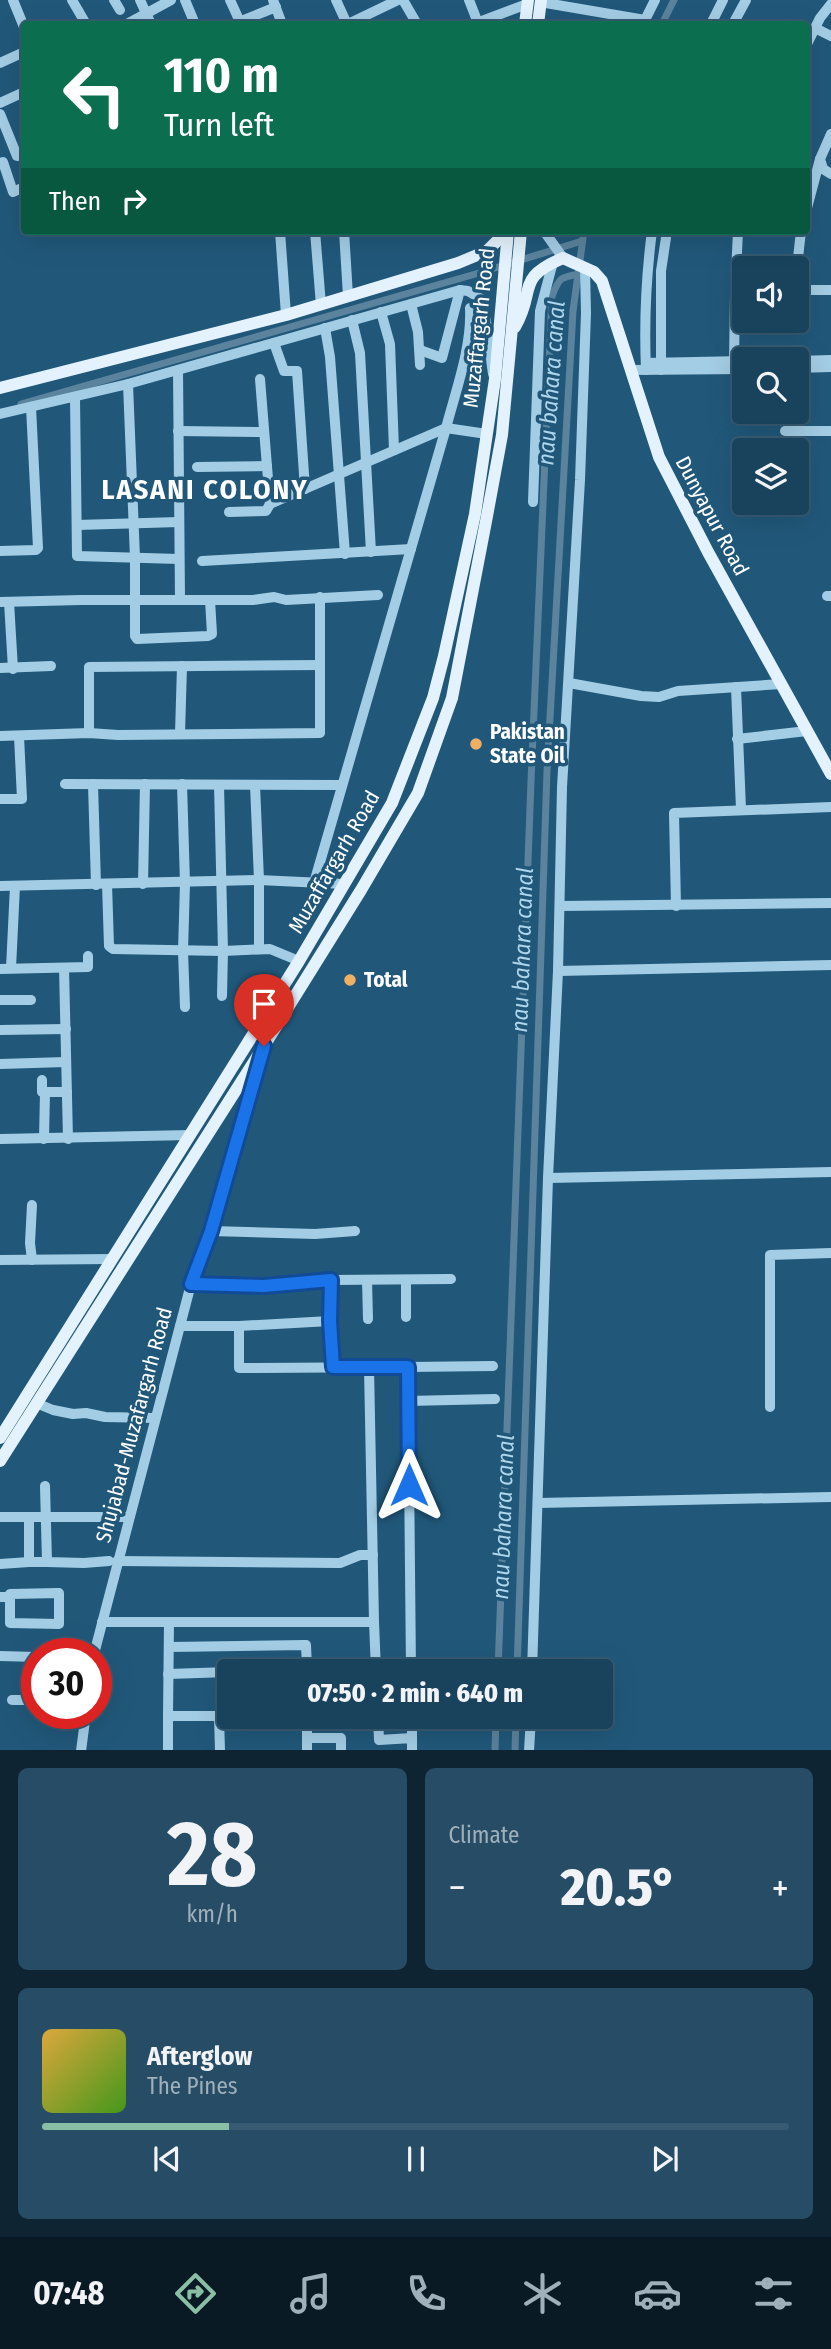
<!DOCTYPE html>
<meta charset="utf-8">
<style>
body{margin:0;font-family:"Fira Sans Condensed",sans-serif;background:#264d65;color:#f1f3f6;height:100vh;display:flex;flex-direction:column;font-size:26px;white-space:nowrap}
*{box-sizing:border-box;margin:0}
p{font-size:23px;color:#9fb0bb}
.icon{flex:none;width:38px;height:38px;fill:none;stroke:currentColor;stroke-width:2;stroke-linecap:round;stroke-linejoin:round}
.map{position:relative;height:1750px;overflow:hidden}
.sheet{display:flex;flex-direction:column;gap:18px;padding:18px;background:#0e2433;flex:1}
.sheet>*{flex:none}
.guide{position:absolute;left:21px;top:21px;width:789px;height:214px;border-radius:7px;box-shadow:0 7px 28px #0002,0 0 0 2px #375b72;background:#0b6e4f;color:#fff;overflow:hidden}
.controls{position:absolute;left:732px;top:256px;display:grid;gap:14px}
.controls a{display:grid;place-items:center;width:77px;height:77px;border-radius:7px;background:#19425c;box-shadow:0 7px 28px #0002,0 0 0 2px #375b72;font-size:35px}
.speed{position:absolute;left:21px;top:1638px;display:flex;gap:14px;font-size:35px;font-weight:700;text-align:center}
.speed>*{display:grid;place-content:center;width:91px;height:91px;border-radius:50%;background:#19425c;box-shadow:0 7px 28px #0002,0 0 0 2px #375b72;line-height:1}
.speed .limit{border:10px solid #d22;background:#fff;color:#111}
.pin{position:absolute;display:grid;place-items:center;width:60px;height:60px;color:#fff;margin:-72px -30px;border-radius:50% 50% 50% 0;rotate:-45deg;box-shadow:0 0 7px #0007}
.pin .icon{rotate:45deg}
.me{position:absolute;width:77px;margin:-38px;rotate:0deg;stroke-linejoin:round;filter:drop-shadow(0 0 5px #0008)}
.turn{display:flex;align-items:center;gap:24px;height:147px;padding:0 28px;font-size:32px}
.turn .icon{width:91px;height:91px;stroke-width:2.5}
.turn b{display:block;font-size:49px;line-height:60px}
.then{display:flex;align-items:center;height:66px;padding:0 28px;background:#0003;gap:14px;font-size:26px}
.big{font-size:52px;font-weight:800;line-height:1.1}
.sheet .tile{flex:1;display:flex;flex-direction:column;justify-content:center;gap:10px;min-width:0;padding:0 24px;border-radius:10px;background:#264d65}
.sheet .dial{align-items:center;gap:0}
.dial b{font-size:91px;line-height:1}
.song{display:flex;align-items:center;gap:21px}
.cover{width:84px;height:84px;border-radius:10px;background:linear-gradient(135deg,hsl(40 70% 55%),hsl(100 70% 35%))}
.played{height:7px;border-radius:4px;background:linear-gradient(90deg,#8abfa5 25%,#375b72 25%)}
.keys{display:flex;justify-content:space-around;direction:ltr}
.heat{display:flex;justify-content:space-between;align-items:center;font-size:38px;direction:ltr}
.sheet .tiles{flex:1;display:grid;gap:18px;grid-template-columns:1fr 1fr}
.tile:last-child{grid-column:span 2}
.trip{position:absolute;left:217px;top:1659px;width:396px;height:70px;border-radius:7px;background:#19425c;box-shadow:0 7px 28px #0002,0 0 0 2px #375b72;font-weight:800;line-height:70px;text-align:center}
.dock{display:flex;height:112px;justify-content:space-around;align-items:center;background:#0a1a25;color:#9fb0bb}
.dock .icon{width:49px;height:49px}
.dock .active{color:#8abfa5}
.dock b{font-size:32px;color:#f1f3f6}
.map>svg:first-child{display:block}
</style>
<div class="map">
<svg width="831" height="1751" viewBox="0 0 831 1751">
<rect width="100%" height="100%" fill="#21587a"/>
<g fill="none" stroke-linecap="round" stroke-linejoin="round">
<g stroke="#5b839d" stroke-width="7">
<path d="M662 24 674 0"/>
<path d="M21 404 479 273 582 241"/>
<path d="M498 1671 531 781 552 296C559 278 560 277 580 274"/>
<path d="M517 1671 547 771 573 311 584 231"/>
<path d="M495 1751 496 1717"/>
<path d="M515 1751 516 1717"/>
</g>
<g stroke="#a3cde5" stroke-width="10">
<path d="M13 0 24 27"/>
<path d="M72 0 86 24"/>
<path d="M114 0 120 10"/>
<path d="M140 0 151 24"/>
<path d="M185 0 195 24"/>
<path d="M230 0 241 24"/>
<path d="M273 0 282 24"/>
<path d="M336 0 347 24"/>
<path d="M403 0 417 24"/>
<path d="M469 0 478 23"/>
<path d="M540 2 645 20"/>
<path d="M127 24 171 0"/>
<path d="M234 24 276 7"/>
<path d="M348 24 398 0"/>
<path d="M474 24 527 4"/>
<path d="M643 24 655 0"/>
<path d="M711 24 723 0"/>
<path d="M733 24 746 0"/>
<path d="M815 28 831 36"/>
<path d="M807 44 820 18 831 4"/>
<path d="M0 63 24 52"/>
<path d="M0 103 24 92"/>
<path d="M0 114 17 156"/>
<path d="M831 134 820 159 823 169 831 174"/>
<path d="M3 162 13 192 24 187"/>
<path d="M807 208 820 159"/>
<path d="M280 231 286 315"/>
<path d="M315 231 321 305"/>
<path d="M344 231 348 296"/>
<path d="M544 231 563 258"/>
<path d="M738 231 735 295 744 294"/>
<path d="M796 276 801 231"/>
<path d="M796 290H831"/>
<path d="M411 304 418 332 420 365"/>
<path d="M381 312 390 344 394 450"/>
<path d="M352 320 360 353 371 552"/>
<path d="M325 328 330 357 345 554"/>
<path d="M274 343 284 371H297L305 489"/>
<path d="M420 350 442 358 460 290"/>
<path d="M796 361 831 360"/>
<path d="M734 362 735 295"/>
<path d="M646 363 744 361"/>
<path d="M796 368 831 367"/>
<path d="M178 370 180 600"/>
<path d="M631 370 744 369"/>
<path d="M646 370C644 323 646 277 652 231"/>
<path d="M661 370V271L667 231"/>
<path d="M260 379 270 504"/>
<path d="M128 384 135 558V636L137 639 208 636 212 634 210 600"/>
<path d="M75 397 77 556 179 559"/>
<path d="M0 414 128 384 460 290 468 291 483 300 493 374"/>
<path d="M178 431 264 432"/>
<path d="M785 431H831"/>
<path d="M197 467 267 466"/>
<path d="M533 502 540 311 553 262"/>
<path d="M229 512 266 511 270 504 446 428 487 434"/>
<path d="M77 525 179 522"/>
<path d="M0 551 36 550 38 548 31 407"/>
<path d="M202 561 411 549"/>
<path d="M827 596H831"/>
<path d="M0 602 81 600H253L274 597 286 600 378 595"/>
<path d="M9 602 13 669"/>
<path d="M0 668 51 666"/>
<path d="M569 683 641 696 659 697 678 691 781 684"/>
<path d="M736 687 741 809"/>
<path d="M89 733V667L320 665"/>
<path d="M180 734 182 666"/>
<path d="M0 736 89 733 118 735 320 733V597"/>
<path d="M737 739 807 731"/>
<path d="M65 784 342 785"/>
<path d="M93 784 96 885"/>
<path d="M182 784 185 883 183 951 185 1007"/>
<path d="M219 785 223 951 222 996"/>
<path d="M255 785 259 880V949"/>
<path d="M0 799H22L19 736"/>
<path d="M314 883 446 428C456 390 472 347 470 308"/>
<path d="M107 884 109 946 113 949 223 951 270 949 299 961"/>
<path d="M143 884 145 784"/>
<path d="M0 886 259 880 344 884"/>
<path d="M560 906 831 903"/>
<path d="M676 906 674 813 831 807"/>
<path d="M11 968 15 886"/>
<path d="M64 968 68 1139"/>
<path d="M0 969 88 967V956"/>
<path d="M558 971 831 965"/>
<path d="M0 1000H31"/>
<path d="M0 1030 66 1029"/>
<path d="M0 1064 66 1062"/>
<path d="M42 1080V1092H67"/>
<path d="M0 1139 190 1135"/>
<path d="M44 1139 45 1092"/>
<path d="M548 1178 831 1172"/>
<path d="M211 1231 315 1234 355 1231"/>
<path d="M0 1260 111 1259"/>
<path d="M32 1260 30 1243 32 1205"/>
<path d="M331 1280 451 1279"/>
<path d="M367 1280 368 1319"/>
<path d="M406 1280V1317"/>
<path d="M191 1284 264 1285 331 1280 330 1321"/>
<path d="M180 1326H239V1368L408 1367"/>
<path d="M239 1326 330 1321 333 1367"/>
<path d="M369 1367 374 1622"/>
<path d="M408 1401 495 1399"/>
<path d="M36 1403 53 1410 73 1414 86 1413 105 1417 155 1418"/>
<path d="M770 1407V1255L831 1253"/>
<path d="M45 1486 47 1562 84 1563 109 1561"/>
<path d="M538 1503 831 1497"/>
<path d="M0 1517H129"/>
<path d="M29 1517V1562H47"/>
<path d="M117 1561 340 1563 360 1555H373"/>
<path d="M0 1564 29 1562"/>
<path d="M0 1597H10V1594L59 1593V1624L10 1623V1597"/>
<path d="M102 1622H374L376 1671"/>
<path d="M169 1647 306 1645 307 1668"/>
<path d="M94 1654 191 1284 211 1231 261 1057"/>
<path d="M0 1656 37 1657"/>
<path d="M239 1671 307 1668V1671"/>
<path d="M411 1671 408 1367 493 1366"/>
<path d="M532 1671 548 1178 558 971 562 787 580 480 586 313 585 268"/>
<path d="M168 1674 229 1672"/>
<path d="M12 1700H37"/>
<path d="M168 1716 169 1622"/>
<path d="M378 1717 379 1740 412 1738V1751"/>
<path d="M412 1717V1738"/>
<path d="M307 1738H341V1751"/>
<path d="M81 1751 86 1713"/>
<path d="M168 1751V1716H219L220 1751"/>
<path d="M307 1751V1717"/>
<path d="M529 1751 531 1717"/>
</g>
<g stroke="#e3f2fd" stroke-width="12">
<path d="M525 24 528 0"/>
<path d="M538 24 541 0"/>
<path d="M515 327C537 289 514 279 563 258L594 272 602 281 659 457 708 552 831 774"/>
<path d="M0 388 286 315 458 263 487 251 507 231"/>
<path d="M0 1438 299 961 392 803 433 698 444 656 475 514 495 379 508 231"/>
<path d="M0 1461 264 1046 361 890 418 793 452 698 487 516 502 435 521 231"/>
</g>
</g>
<g fill="none" stroke-linecap="round" stroke-linejoin="round">
<g stroke="#114b97" stroke-width="18">
<path id="route" d="M264 1046 211 1231 191 1284 264 1286 331 1280 330 1321 333 1367H408L409 1485"/>
</g>
<use href="#route" stroke="#1a73e8" stroke-width="12"/>
</g>
<g fill="#f1af64" stroke="#21587a" stroke-width="2.5">
<circle cx="476" cy="744" r="7"/>
<circle cx="350" cy="980" r="7"/>
</g>
<g text-anchor="middle" stroke-width="7" stroke-linejoin="round" paint-order="stroke">
<g font-size="21" fill="#fff" stroke="#21587a">
<text transform="translate(479 328) rotate(-84)" y="7">Muzaffargarh Road</text>
<text transform="translate(712 516) rotate(62)" y="7">Dunyapur Road</text>
<text transform="translate(334 862) rotate(-60)" y="7">Muzaffargarh Road</text>
<text transform="translate(134 1425) rotate(-75)" y="7">Shujabad-Muzafargarh Road</text>
</g>
<g font-size="21" font-weight="bold" fill="#fff" stroke="#21587a" text-anchor="start">
<text x="490" y="739">Pakistan<tspan x="490" dy="24">State Oil</tspan></text>
<text x="364" y="987">Total</text>
</g>
<g font-size="23" font-style="italic" fill="#aed6ed" stroke="#21587a">
<text transform="translate(551 383) rotate(-86)" y="8">nau bahara canal</text>
<text transform="translate(522 950) rotate(-88)" y="8">nau bahara canal</text>
<text transform="translate(503 1517) rotate(-88)" y="8">nau bahara canal</text>
</g>
<g font-size="28" font-weight="bold" letter-spacing="2" fill="#fff" stroke="#21587a">
<text x="205" y="499">LASANI COLONY</text>
</g>
</g>
</svg>
<div class="controls">
<a><svg class="icon" aria-label="sound" viewBox="0 0 24 24"><path d="M4 9h4l5-4v14l-5-4H4zM17 9q2 3 0 6"/></svg></a>
<a><svg class="icon" aria-label="search" viewBox="0 0 24 24"><circle cx="10" cy="10" r="6"/><path d="M15 15l6 6"/></svg></a>
<a><svg class="icon" aria-label="layers" viewBox="0 0 24 24"><path d="M12 4l9 5-9 5-9-5zM3 14l9 5 9-5"/></svg></a>
</div>
<div class="speed"><div class="limit">30</div></div>
<div class="pin" style="left:264px;top:1046px;background:#d93025"><svg class="icon" aria-label="arrive" viewBox="0 0 24 24"><path d="M6 21V4h12l-3 4 3 4H6"/></svg></div>
<svg class="me" style="left:409px;top:1485px" viewBox="-20 -20 40 40"><path d="M0-17L14 15 0 8-14 15z" fill="#1a73e8" stroke="#fff" stroke-width="4"/></svg>
<div class="trip">07:50 · 2 min · 640 m</div>
<div class="guide">
<div class="turn"><svg class="icon" aria-label="left" viewBox="0 0 24 24"><path d="M17 20v-9H6M10 6l-5 5 5 5"/></svg><div><b>110 m</b>Turn left</div></div>
<div class="then">Then<svg class="icon" aria-label="right" viewBox="0 0 24 24"><path d="M7 20v-9h11M14 6l5 5-5 5"/></svg></div>
</div>
</div>
<section class="sheet">
<div class="tiles">
<div class="tile dial"><b>28</b><p>km/h</p></div>
<div class="tile"><p>Climate</p>
<div class="heat"><a>−</a><b class="big">20.5°</b><a>+</a></div>
</div>
<div class="tile">
<div class="song"><i class="cover"></i><div><b>Afterglow</b><p>The Pines</p></div></div>
<div class="played"></div>
<div class="keys"><svg class="icon" aria-label="previous" viewBox="0 0 24 24"><path d="M18 5L8 12l10 7zM5 5v14"/></svg><svg class="icon" aria-label="pause" viewBox="0 0 24 24"><path d="M8 5v14M16 5v14"/></svg><svg class="icon" aria-label="next" viewBox="0 0 24 24"><path d="M6 5l10 7-10 7zM19 5v14"/></svg></div>
</div>
</div>
</section>
<nav class="dock">
<b>07:48</b>
<svg class="icon active" aria-label="directions" viewBox="0 0 24 24"><path d="M12 3l9 9-9 9-9-9zM9 14v-3h6M13 9l2 2-2 2"/></svg>
<svg class="icon" aria-label="music" viewBox="0 0 24 24"><path d="M9 18V5l10-2v13"/><circle cx="6" cy="18" r="3"/><circle cx="16" cy="16" r="3"/></svg>
<svg class="icon" aria-label="phone" viewBox="0 0 24 24"><path d="M5 4h4l2 5-3 2q2 4 5 5l2-3 5 2v4C11 20 4 13 5 4z"/></svg>
<svg class="icon" aria-label="climate" viewBox="0 0 24 24"><path d="M12 3v18M4 7l16 10M4 17L20 7"/></svg>
<svg class="icon" aria-label="car" viewBox="0 0 24 24"><path d="M5 17H2v-5l4-1 3-4h7l3 4 3 1v5h-3M9 17h6M6 11h13"/><circle cx="7" cy="17" r="2"/><circle cx="17" cy="17" r="2"/></svg>
<svg class="icon" aria-label="filters" viewBox="0 0 24 24"><path d="M4 7h16M4 17h16"/><circle cx="9" cy="7" r="2"/><circle cx="15" cy="17" r="2"/></svg>
</nav>
